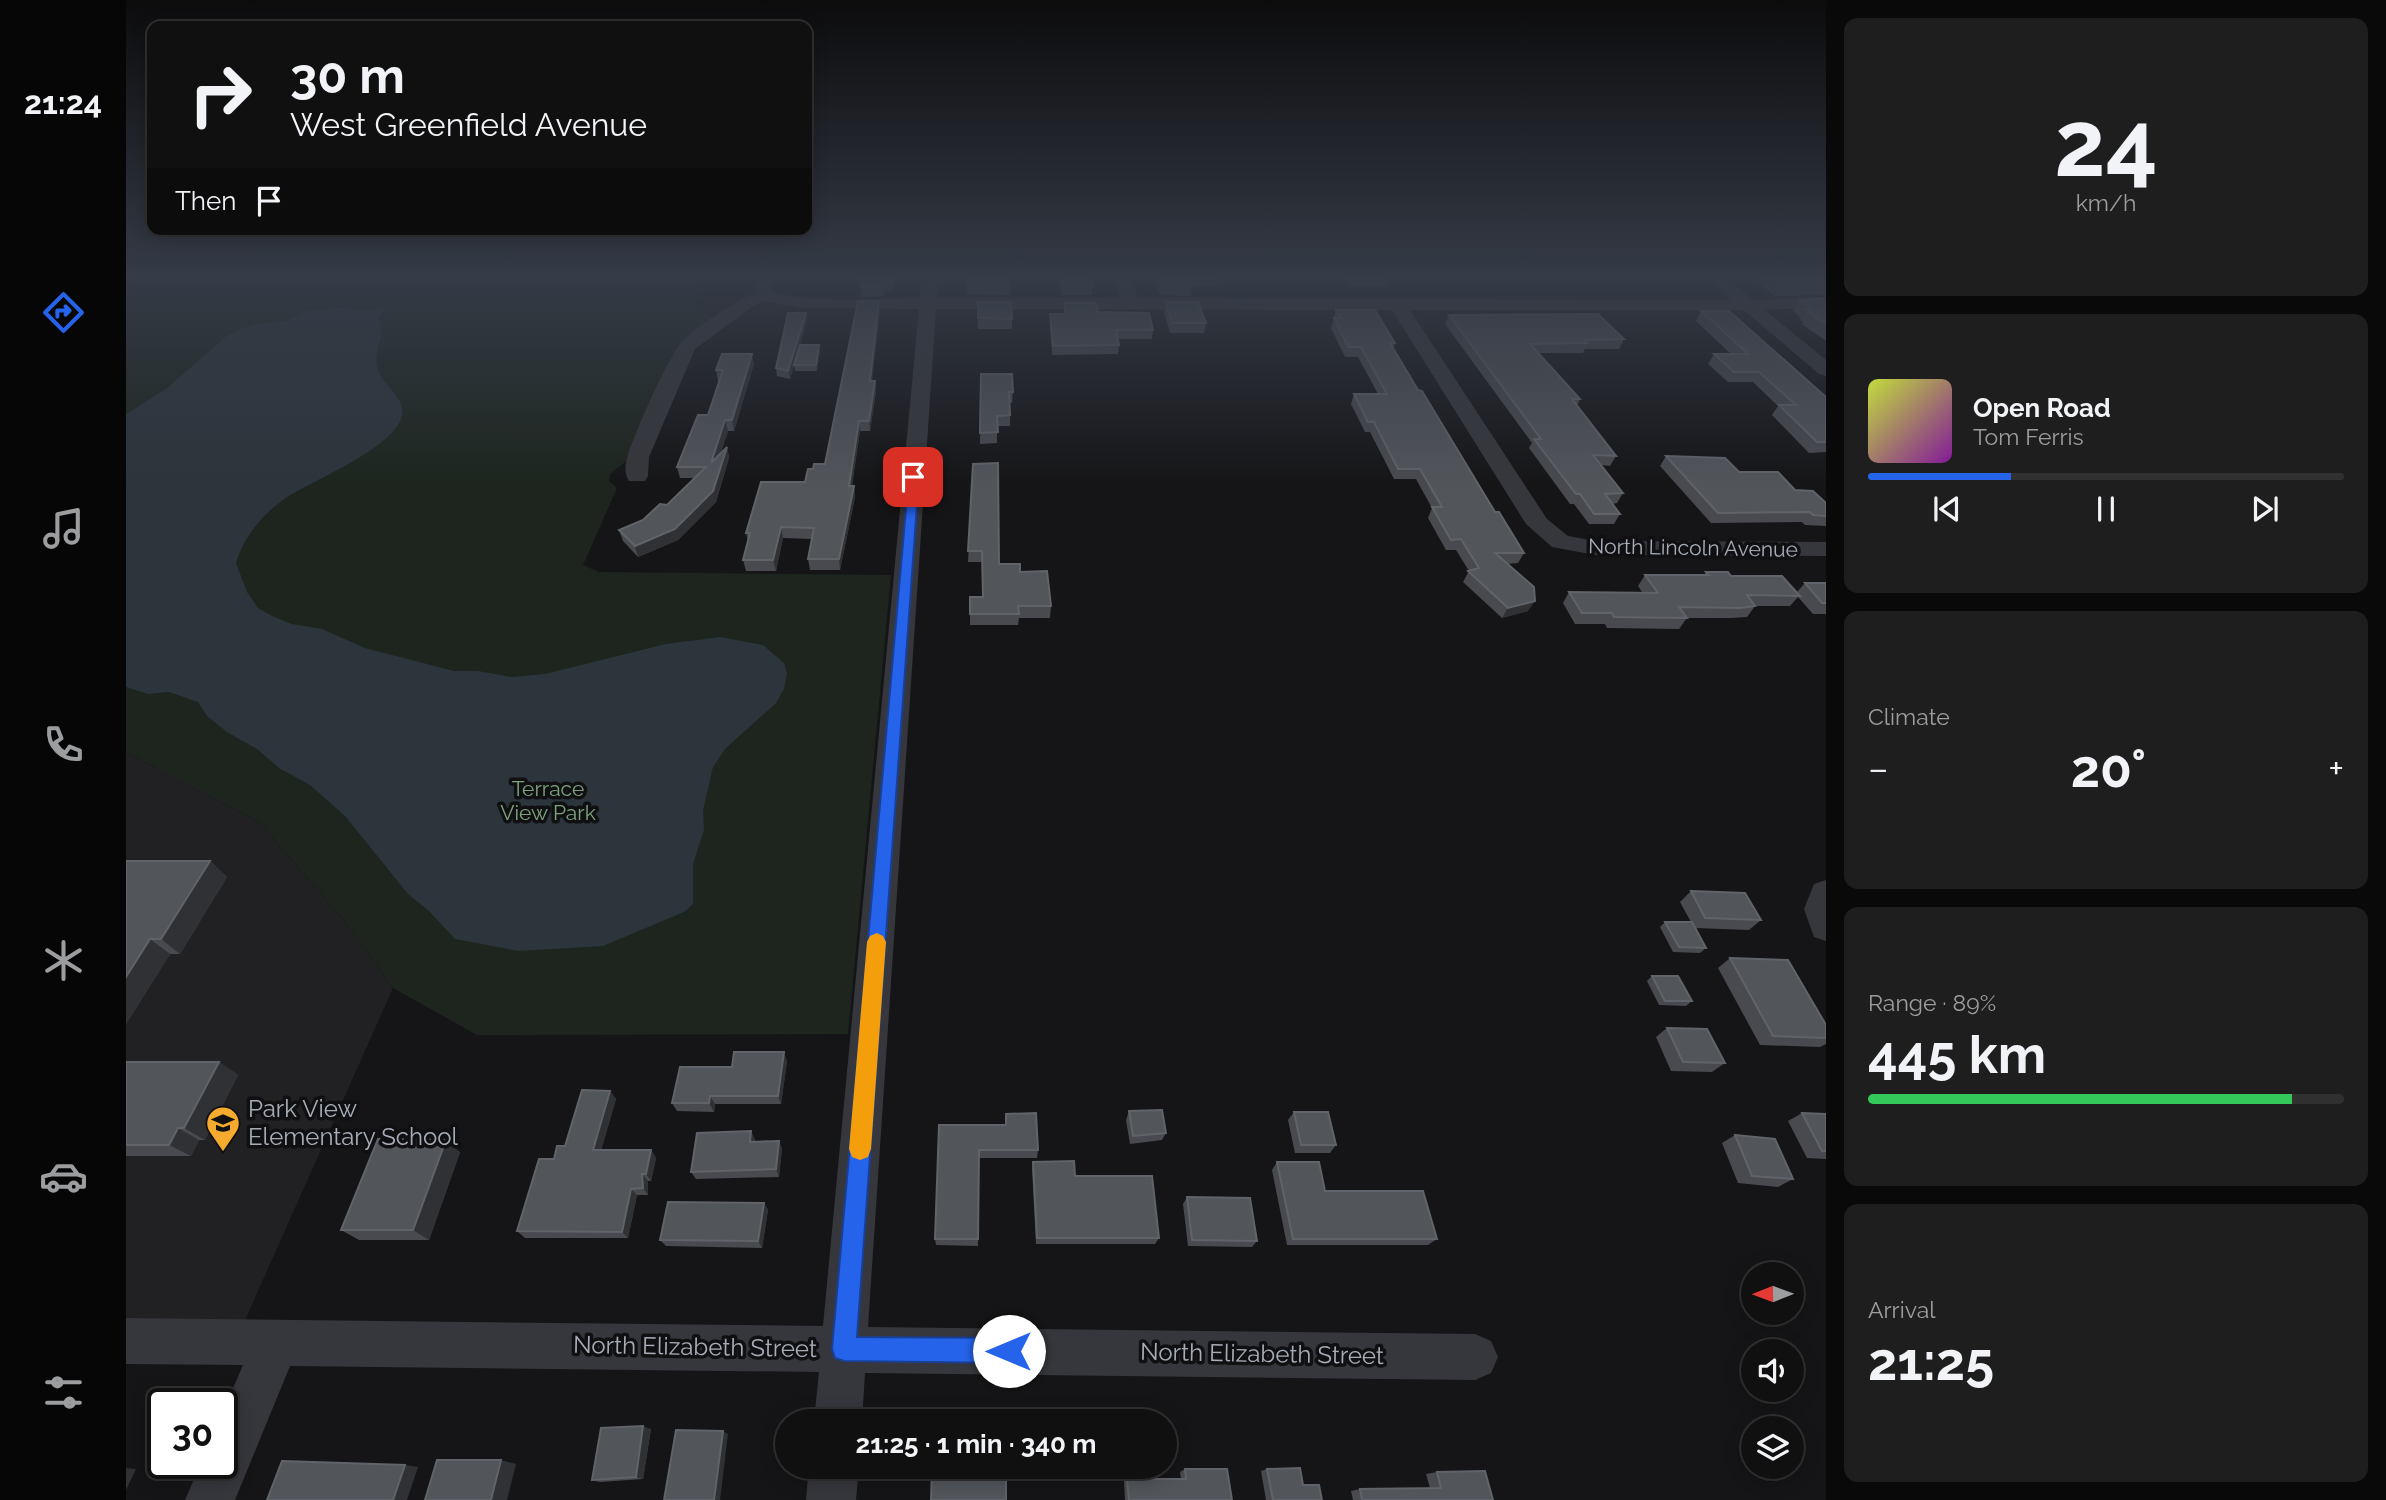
<!DOCTYPE html>
<meta charset="utf-8">
<style>
body{margin:0;font-family:Raleway,sans-serif;background:#1e1e1f;color:#f1f3f6;height:100vh;display:flex;flex-direction:column;font-size:26px;white-space:nowrap}
*{box-sizing:border-box;margin:0}
p{font-size:23px;color:#9c9d9f}
.icon{flex:none;width:38px;height:38px;fill:none;stroke:currentColor;stroke-width:2;stroke-linecap:round;stroke-linejoin:round}
.map{position:relative;flex:1;overflow:hidden}
.drawer{display:flex;flex-direction:column;gap:18px;padding:18px;background:#090909;width:560px}
.drawer>*{flex:none}
.guide{position:absolute;left:21px;top:21px;width:665px;height:214px;border-radius:14px;box-shadow:0 4px 18px #0003,0 0 0 2px #303031;background:#101011;color:#f1f3f6;overflow:hidden}
.needle{width:46px;rotate:269deg}
.controls{position:absolute;left:1615px;top:1262px;display:grid;gap:14px}
.controls a{display:grid;place-items:center;width:63px;height:63px;border-radius:50%;background:#101011;box-shadow:0 4px 18px #0003,0 0 0 2px #303031;font-size:35px}
.speed{position:absolute;left:21px;top:1388px;display:flex;gap:14px;font-size:35px;font-weight:700;text-align:center}
.speed>*{display:grid;place-content:center;width:91px;height:91px;border-radius:50%;background:#101011;box-shadow:0 4px 18px #0003,0 0 0 2px #303031;line-height:1}
.speed .limit{border:4px solid #111;border-radius:10px;background:#fff;color:#111}
.pin{position:absolute;display:grid;place-items:center;width:60px;height:60px;color:#fff;margin:-30px;border-radius:14px;box-shadow:0 4px 10px #0006}
.me{position:absolute;width:77px;margin:-38px;rotate:270deg;stroke-linejoin:round;filter:drop-shadow(0 0 5px #0008)}
.turn{display:flex;align-items:center;gap:24px;height:147px;padding:0 28px;font-size:32px}
.turn .icon{width:91px;height:91px;stroke-width:2.5}
.turn b{display:block;font-size:49px;line-height:60px}
.then{display:flex;align-items:center;height:66px;padding:0 28px;background:#0003;gap:14px;font-size:26px}
.big{font-size:52px;font-weight:700;line-height:1.1}
.drawer .tile{flex:1;display:flex;flex-direction:column;justify-content:center;gap:10px;min-width:0;padding:0 24px;border-radius:14px;background:#1e1e1f}
.drawer .dial{align-items:center;gap:0}
.dial b{font-size:91px;line-height:1}
.song{display:flex;align-items:center;gap:21px}
.cover{width:84px;height:84px;border-radius:10px;background:linear-gradient(135deg,hsl(70 70% 55%),hsl(290 70% 35%))}
.played{height:7px;border-radius:4px;background:linear-gradient(90deg,#2563eb 30%,#303031 30%)}
.keys{display:flex;justify-content:space-around;direction:ltr}
.heat{display:flex;justify-content:space-between;align-items:center;font-size:38px;direction:ltr}
.charge{height:10px;border-radius:5px;background:linear-gradient(90deg,#34c759 89%,#303031 0)}
.trip{position:absolute;left:649px;top:1409px;width:402px;height:70px;border-radius:35px;background:#101011;box-shadow:0 4px 18px #0003,0 0 0 2px #303031;font-weight:700;line-height:70px;text-align:center}
main{display:flex;flex:1;min-height:0}
.tabs{display:flex;flex-direction:column;width:126px;justify-content:space-around;align-items:center;background:#060607;color:#9c9d9f}
.tabs .icon{width:49px;height:49px}
.tabs .selected{color:#2563eb}
.tabs b{font-size:32px;color:#f1f3f6}
.map>svg:first-child{display:block}
</style>
<main>
<nav class="tabs">
<b>21:24</b>
<svg class="icon selected" aria-label="directions" viewBox="0 0 24 24"><path d="M12 3l9 9-9 9-9-9zM9 14v-3h6M13 9l2 2-2 2"/></svg>
<svg class="icon" aria-label="music" viewBox="0 0 24 24"><path d="M9 18V5l10-2v13"/><circle cx="6" cy="18" r="3"/><circle cx="16" cy="16" r="3"/></svg>
<svg class="icon" aria-label="phone" viewBox="0 0 24 24"><path d="M5 4h4l2 5-3 2q2 4 5 5l2-3 5 2v4C11 20 4 13 5 4z"/></svg>
<svg class="icon" aria-label="climate" viewBox="0 0 24 24"><path d="M12 3v18M4 7l16 10M4 17L20 7"/></svg>
<svg class="icon" aria-label="car" viewBox="0 0 24 24"><path d="M5 17H2v-5l4-1 3-4h7l3 4 3 1v5h-3M9 17h6M6 11h13"/><circle cx="7" cy="17" r="2"/><circle cx="17" cy="17" r="2"/></svg>
<svg class="icon" aria-label="filters" viewBox="0 0 24 24"><path d="M4 7h16M4 17h16"/><circle cx="9" cy="7" r="2"/><circle cx="15" cy="17" r="2"/></svg>
</nav>
<div class="map">
<svg width="1700" height="1500" viewBox="0 0 1700 1500">
<rect width="100%" height="100%" fill="#151517"/>
<path fill="#212124" d="M0 752 133 822 222 925 267 988 116 1327 0 1318Z"/>
<path fill="#1d251e" d="M20 276H576L568 309 590 319 569 334 503 459 484 474 483 481 491 488 457 565 473 572 765 575 722 1034 351 1035 267 988 222 925 133 822 0 752V291Z"/>
<path fill="#2b353b" d="M222 307 234 310 261 308 253 317C253 320 255 323 255 327 256 343 245 358 254 374 260 387 279 398 276 415 270 448 184 481 157 500 135 516 117 538 110 563L121 592 132 608 146 616 166 624 196 629 239 648 328 671H352L386 677 419 674 540 644 594 637 637 645 658 663 661 673 658 689 650 703 599 749 587 767 577 811 578 830 567 864V904L558 912 477 946 393 951 329 939 303 911 282 894 219 816 184 785 153 768 131 749 101 732 81 716 72 702 43 692 22 694 0 687V414L41 388 101 336 114 329 131 324 161 321 181 311Z"/>
<g fill="none" stroke-linecap="round" stroke-linejoin="round">
<g fill="#36373c" fill-rule="evenodd">
<path d="M625 276H641L645 289C664 305 765 298 794 298L796 276H812L811 298H994L989 276H1005L1011 298 1606 300 1580 276H1598L1627 300 1700 297V307L1639 310 1700 360V376L1693 374 1618 310H1284L1421 519 1442 536 1469 541 1700 542V556L1469 555 1426 547 1400 524 1266 310 810 309 742 1327 1349 1334 1365 1341 1372 1357 1365 1373 1349 1380 739 1373 736 1421H688L693 1372 164 1366 109 1500H59L75 1463H96V1414L117 1365 0 1364V1318L697 1326 793 309 675 308 640 301 627 306 569 349 523 457 522 476 519 481H503C498 474 499 463 502 455 509 433 541 359 555 343 569 327 611 300 630 293Z"/>
<path d="M1700 880V941L1688 937 1678 909 1688 884Z"/>
<path d="M683 1466H733L730 1500H680Z"/>
</g>
</g>
<g fill="#484a4f">
<path d="M732 276H770L767 291H758L757 296 736 297 735 287H733Z"/>
<path d="M840 276 884 286V295L840 294Z"/>
<path d="M933 276H966L967 285 966 295H936Z"/>
<path d="M1028 276H1097L1096 285H1066L1065 296 1034 295Z"/>
<path d="M1218 276H1261L1262 278 1259 286H1223Z"/>
<path d="M1623 276H1700V295L1649 296Z"/>
<path d="M1700 298V341L1676 324 1677 322 1674 320 1675 318 1667 311 1674 300Z"/>
<path d="M753 301 754 311 746 381H749L750 392 744 431H734L726 486H728L729 497 714 570H684L682 559 686 539 657 538 650 571H620L617 560 622 542 620 533 679 482 699 464Z"/>
<path d="M852 302 886 319V329H852Z"/>
<path d="M1040 302 1080 323 1078 333H1044L1038 312Z"/>
<path d="M938 303 972 312 1027 330 1026 339H992L993 345 992 354 926 355 924 323V314H938Z"/>
<path d="M1210 310 1269 343 1267 349 1292 390 1369 512 1398 553 1392 563 1381 564 1402 611 1376 618 1337 582 1343 571 1330 550H1320L1302 518 1306 508 1290 479H1268L1244 432H1239L1225 404 1228 394H1252L1232 357H1219L1205 328Z"/>
<path d="M1575 311 1700 397V452L1683 453 1646 415 1652 406 1627 382H1602L1582 364 1588 354H1605L1570 321Z"/>
<path d="M680 313 681 320 664 379 651 376 650 368Z"/>
<path d="M1323 315 1498 339 1493 349H1459L1457 353H1413L1454 399 1451 406 1490 456 1484 466 1475 465 1497 493 1491 503 1486 504 1494 514 1488 524H1463L1448 504H1444L1403 448 1406 443 1319 324Z"/>
<path d="M694 350 691 371H669L668 365Z"/>
<path d="M628 364 608 431H602L594 454 601 447 603 458 590 502 552 540 512 557 497 541 493 530 517 520 541 505 569 478H554L551 467 582 415 593 381H592L590 370Z"/>
<path d="M855 374 887 392 886 403H884V426H871V443L854 444Z"/>
<path d="M1540 456 1613 472 1669 490 1700 503V526L1679 525 1676 522 1585 523 1534 466Z"/>
<path d="M847 464 873 564 894 572 925 606 924 618H893L892 625H844V597H857L856 562H842Z"/>
<path d="M1580 572 1605 576 1671 592 1679 583H1700V614H1687L1672 597 1664 606H1629L1621 617 1605 618H1561L1553 629 1481 628 1479 624H1449L1437 603 1443 592H1516L1512 586 1519 575H1578Z"/>
<path d="M0 861H84L101 877 54 954H44L0 1024Z"/>
<path d="M1565 891 1635 920 1623 930 1569 928 1580 948 1574 953 1547 952 1534 927 1539 922H1565L1554 902Z"/>
<path d="M1604 958 1700 1025V1044L1694 1047 1634 1045 1592 968Z"/>
<path d="M1526 976 1566 1001 1560 1006 1533 1005 1521 981Z"/>
<path d="M1541 1028 1599 1063 1586 1072 1545 1071 1530 1037Z"/>
<path d="M661 1061 655 1104H589L588 1112 551 1111 546 1103 606 1067Z"/>
<path d="M0 1062H93L112 1075 79 1140H73L65 1156H0Z"/>
<path d="M484 1091 490 1099 475 1150H525L530 1158 525 1181H522V1195H511L502 1238H399L391 1231 439 1146Z"/>
<path d="M1003 1111 1040 1133 1036 1140 1004 1144 1000 1120Z"/>
<path d="M1168 1112 1210 1145 1204 1153H1169L1162 1120Z"/>
<path d="M1676 1113 1700 1114V1159L1681 1158 1662 1121Z"/>
<path d="M880 1114 912 1150 911 1158H852V1246L810 1245 809 1239 813 1125H879Z"/>
<path d="M1609 1135 1667 1179 1652 1187 1612 1183 1596 1143Z"/>
<path d="M629 1139V1141L656 1148 653 1177 570 1179 565 1172Z"/>
<path d="M334 1152 303 1240H233L215 1230Z"/>
<path d="M907 1162 949 1176 1033 1238 1029 1244H910L906 1169Z"/>
<path d="M1151 1162 1199 1191 1311 1239 1302 1245H1161L1146 1170Z"/>
<path d="M1061 1197 1131 1241 1126 1247 1062 1246 1057 1204Z"/>
<path d="M638 1203 642 1210 636 1248 540 1246 534 1240Z"/>
<path d="M525 1429 517 1479 474 1482 466 1480Z"/>
<path d="M1059 1469 1106 1500H999L998 1481 1001 1479H1055L1054 1472Z"/>
<path d="M1141 1469 1177 1485 1196 1500H1140L1135 1471Z"/>
<path d="M1311 1472 1367 1500H1227L1225 1491 1234 1489 1304 1488 1300 1474Z"/>
</g>
<g fill="#2f3134">
<path d="M768 276H770L767 291V282Z"/>
<path d="M753 301 754 311 745 392 744 381Z"/>
<path d="M680 313 681 320 664 379 662 371Z"/>
<path d="M693 345 694 350 691 371 690 365Z"/>
<path d="M626 354 628 364 608 431 606 420Z"/>
<path d="M749 381 750 392 744 431 743 421Z"/>
<path d="M599 420 602 431 588 474 585 463Z"/>
<path d="M733 421 734 431 724 497 723 486Z"/>
<path d="M601 447 603 458 590 502 552 540 512 557 509 546Z"/>
<path d="M728 486 729 497 714 570 713 559Z"/>
<path d="M655 527 657 538 650 571 647 560Z"/>
<path d="M1409 601 1402 611 1376 618 1382 608Z"/>
<path d="M84 861 101 877 54 954 35 939Z"/>
<path d="M24 939 44 954 0 1024V977Z"/>
<path d="M658 1052 661 1061 655 1104 652 1096Z"/>
<path d="M93 1062 112 1075 79 1140 58 1128Z"/>
<path d="M484 1091 490 1099 473 1158 467 1150Z"/>
<path d="M584 1096 589 1104 588 1112 583 1103Z"/>
<path d="M52 1128 73 1140 65 1156 43 1145Z"/>
<path d="M625 1131 629 1139 628 1149 624 1142Z"/>
<path d="M320 1140 334 1152 303 1240 287 1230Z"/>
<path d="M653 1141 656 1148 653 1177 650 1169Z"/>
<path d="M525 1150 530 1158 525 1181 520 1174Z"/>
<path d="M516 1174 522 1181V1195L517 1188Z"/>
<path d="M505 1189 511 1195 502 1238 496 1232Z"/>
<path d="M638 1203 642 1210 636 1248 632 1241Z"/>
<path d="M517 1426 525 1429 517 1479 510 1477Z"/>
<path d="M597 1431 602 1434 594 1500H588Z"/>
<path d="M375 1460 390 1464 381 1500H365Z"/>
<path d="M279 1465 292 1467 281 1500H267Z"/>
<path d="M0 1468 10 1469 0 1490Z"/>
</g>
<g fill="#52555a" stroke="#606369" stroke-width="2">
<path d="M732 276H768L767 282H757L756 287H735L737 277 732 278Z"/>
<path d="M840 276H883L884 286 840 284Z"/>
<path d="M935 276H966L967 285H936Z"/>
<path d="M1032 276H1063L1067 286H1035Z"/>
<path d="M1225 276H1261L1262 278 1226 277Z"/>
<path d="M1643 276H1700V284L1656 286Z"/>
<path d="M1700 298V324L1683 313 1686 312 1681 309H1685L1674 300Z"/>
<path d="M732 301H753L744 381H749L743 421H733L723 486H728L713 559H682L688 528 655 527 647 560H617L624 533H620L635 482H679L682 469H687L688 464H699Z"/>
<path d="M852 302H885L886 319 852 318Z"/>
<path d="M1040 302H1072L1080 323H1046Z"/>
<path d="M938 303H970L972 312 1023 313 1027 330H990L993 345 927 346 924 314H940Z"/>
<path d="M1210 310H1249L1269 343H1264L1292 390 1296 391 1369 512H1373L1398 553H1369L1408 587 1409 601 1382 608 1342 571 1353 568 1335 539 1325 540 1306 507H1316L1294 469H1272L1248 422H1242L1228 394H1261L1235 347H1222L1208 318H1215Z"/>
<path d="M1575 311H1603L1700 397V442H1691L1653 405H1670L1633 372H1608L1588 354H1622Z"/>
<path d="M662 313H680L662 371 650 368Z"/>
<path d="M1472 314 1498 339 1458 340 1461 343 1404 344 1454 399H1446L1490 456 1467 455 1497 493 1479 494 1494 514H1468L1454 494H1450L1408 439H1415L1323 315Z"/>
<path d="M674 345H693L690 365H668Z"/>
<path d="M596 354H626L606 420H599L585 463 601 447 587 491 549 529 509 546 493 530 517 520 534 504 541 505 580 467H551L572 415H582L597 370H590Z"/>
<path d="M855 374H886L887 392H883L884 415 871 416 872 432 854 433Z"/>
<path d="M1540 456 1599 458 1613 472H1652L1669 490 1687 491 1700 503V516L1687 515 1684 512 1592 513Z"/>
<path d="M872 463 873 564H894V572L921 571 925 606H892L893 614H844V597H857L856 551H842L847 464Z"/>
<path d="M1580 572H1602L1605 576H1656L1674 596 1621 595 1629 606 1614 608 1553 607 1561 618 1488 617 1486 613H1456L1443 592 1532 593 1519 575H1583Z"/>
<path d="M1679 583H1700V603H1696Z"/>
<path d="M0 861H84L35 939H24L0 977Z"/>
<path d="M1565 891 1619 893 1635 920 1579 918Z"/>
<path d="M1539 922H1566L1580 948 1553 947Z"/>
<path d="M1604 958 1662 960 1700 1025V1038L1647 1036Z"/>
<path d="M1526 976H1552L1566 1001H1539Z"/>
<path d="M1541 1028 1581 1029 1599 1063 1557 1062Z"/>
<path d="M608 1052H658L652 1096H584L583 1103H546L554 1067H606Z"/>
<path d="M0 1062H93L58 1128H52L43 1145H0Z"/>
<path d="M456 1090 484 1091 467 1150H525L520 1174H516L517 1188 505 1189 496 1232 391 1231 413 1159H428L431 1146H439Z"/>
<path d="M1036 1110 1040 1133 1007 1136 1003 1111Z"/>
<path d="M1168 1112H1202L1210 1145H1175Z"/>
<path d="M910 1113 912 1150H853L852 1239H809L813 1125H880V1114Z"/>
<path d="M1676 1113 1700 1114V1151H1696Z"/>
<path d="M625 1131 624 1142 653 1141 650 1169 565 1172 571 1133Z"/>
<path d="M1609 1135 1649 1139 1667 1179 1626 1176Z"/>
<path d="M252 1139 320 1140 287 1230H215Z"/>
<path d="M948 1161 949 1176H1026L1033 1238H911L907 1162Z"/>
<path d="M1151 1162H1193L1199 1191H1297L1311 1239H1167Z"/>
<path d="M1061 1197 1124 1198 1131 1241 1066 1240Z"/>
<path d="M542 1202 638 1203 632 1241 534 1240Z"/>
<path d="M517 1426 510 1477 466 1480 475 1428Z"/>
<path d="M550 1430 597 1431 588 1500H538Z"/>
<path d="M311 1460H375L365 1500H299Z"/>
<path d="M156 1461 279 1465 267 1500H141Z"/>
<path d="M806 1466H880V1500H805Z"/>
<path d="M1174 1468 1177 1485H1193L1196 1500H1147L1141 1469Z"/>
<path d="M1059 1469H1101L1106 1500H1003L1001 1479H1060Z"/>
<path d="M1359 1471 1367 1500H1236L1234 1489 1315 1488 1311 1472Z"/>
</g>
<linearGradient id="sky" x2="0" y2="1"><stop stop-color="#0c0c0d"/><stop offset="0.57" stop-color="#353b47"/><stop offset="1" stop-color="#353b47" stop-opacity="0"/></linearGradient>
<rect width="1700" height="486" fill="url(#sky)"/>
<path fill="#2563eb" stroke="#184099" stroke-width="2" d="M783 475 793 477 731 1337 883 1338 891 1342 895 1351 891 1360 883 1363 718 1361 709 1358 706 1349Z"/>
<path fill="#f59e0b" d="M751 933 757 936 760 942 745 1149 742 1157 734 1160 726 1157 723 1149 741 942 744 936Z"/>
<defs>
<g id="school-pin" transform="scale(1.75)"><path d="M0 17L-7.5 6A9.5 9.5 0 1 1 7.5 6Z" fill="#f6ab2e" stroke="#101012"/><path d="M0-5L7-2L0 1L-7-2ZM-4 1L0 2.5L4 1V4Q0 6-4 4Z" fill="#111"/></g>
</defs>
<g fill-rule="evenodd">
<use href="#school-pin" x="97" y="1123"/>
</g>
<g text-anchor="middle" stroke-width="7" stroke-linejoin="round" paint-order="stroke">
<g font-size="21" fill="#a7adb8" stroke="#101012">
<text transform="translate(1567 548) rotate(1)" y="7">North Lincoln Avenue</text>
</g>
<g font-size="21" fill="#7da37e" stroke="#101012">
<text x="422" y="796">Terrace<tspan x="422" dy="24">View Park</tspan></text>
</g>
<g font-size="24" fill="#a7adb8" stroke="#101012" text-anchor="start">
<text x="122" y="1117">Park View<tspan x="122" dy="28">Elementary School</tspan></text>
</g>
<g font-size="24" fill="#a7adb8" stroke="#101012">
<text transform="translate(569 1347) rotate(1)" y="8">North Elizabeth Street</text>
<text transform="translate(1136 1354) rotate(1)" y="8">North Elizabeth Street</text>
</g>
</g>
</svg>
<div class="controls">
<a><svg class="needle" viewBox="-14 -14 28 28"><path d="M0-13l5 13h-10z" fill="#e53935"/><path d="M0 13l5-13h-10z" fill="#9c9d9f"/></svg></a>
<a><svg class="icon" aria-label="sound" viewBox="0 0 24 24"><path d="M4 9h4l5-4v14l-5-4H4zM17 9q2 3 0 6"/></svg></a>
<a><svg class="icon" aria-label="layers" viewBox="0 0 24 24"><path d="M12 4l9 5-9 5-9-5zM3 14l9 5 9-5"/></svg></a>
</div>
<div class="speed"><div class="limit">30</div></div>
<div class="pin" style="left:787px;top:477px;background:#d93025"><svg class="icon" aria-label="arrive" viewBox="0 0 24 24"><path d="M6 21V4h12l-3 4 3 4H6"/></svg></div>
<svg class="me" style="left:883px;top:1351px" viewBox="-20 -20 40 40"><circle r="19" fill="#fff"/><path d="M0-13L10 11 0 6-10 11z" fill="#2563eb"/></svg>
<div class="trip">21:25 · 1 min · 340 m</div>
<div class="guide">
<div class="turn"><svg class="icon" aria-label="right" viewBox="0 0 24 24"><path d="M7 20v-9h11M14 6l5 5-5 5"/></svg><div><b>30 m</b>West Greenfield Avenue</div></div>
<div class="then">Then<svg class="icon" aria-label="arrive" viewBox="0 0 24 24"><path d="M6 21V4h12l-3 4 3 4H6"/></svg></div>
</div>
</div>
<section class="drawer">
<div class="tile dial"><b>24</b><p>km/h</p></div>
<div class="tile">
<div class="song"><i class="cover"></i><div><b>Open Road</b><p>Tom Ferris</p></div></div>
<div class="played"></div>
<div class="keys"><svg class="icon" aria-label="previous" viewBox="0 0 24 24"><path d="M18 5L8 12l10 7zM5 5v14"/></svg><svg class="icon" aria-label="pause" viewBox="0 0 24 24"><path d="M8 5v14M16 5v14"/></svg><svg class="icon" aria-label="next" viewBox="0 0 24 24"><path d="M6 5l10 7-10 7zM19 5v14"/></svg></div>
</div>
<div class="tile"><p>Climate</p>
<div class="heat"><a>−</a><b class="big">20°</b><a>+</a></div>
</div>
<div class="tile"><p>Range · 89%</p><b class="big">445 km</b><div class="charge"></div></div>
<div class="tile"><p>Arrival</p><b class="big">21:25</b></div>
</section>
</main>
